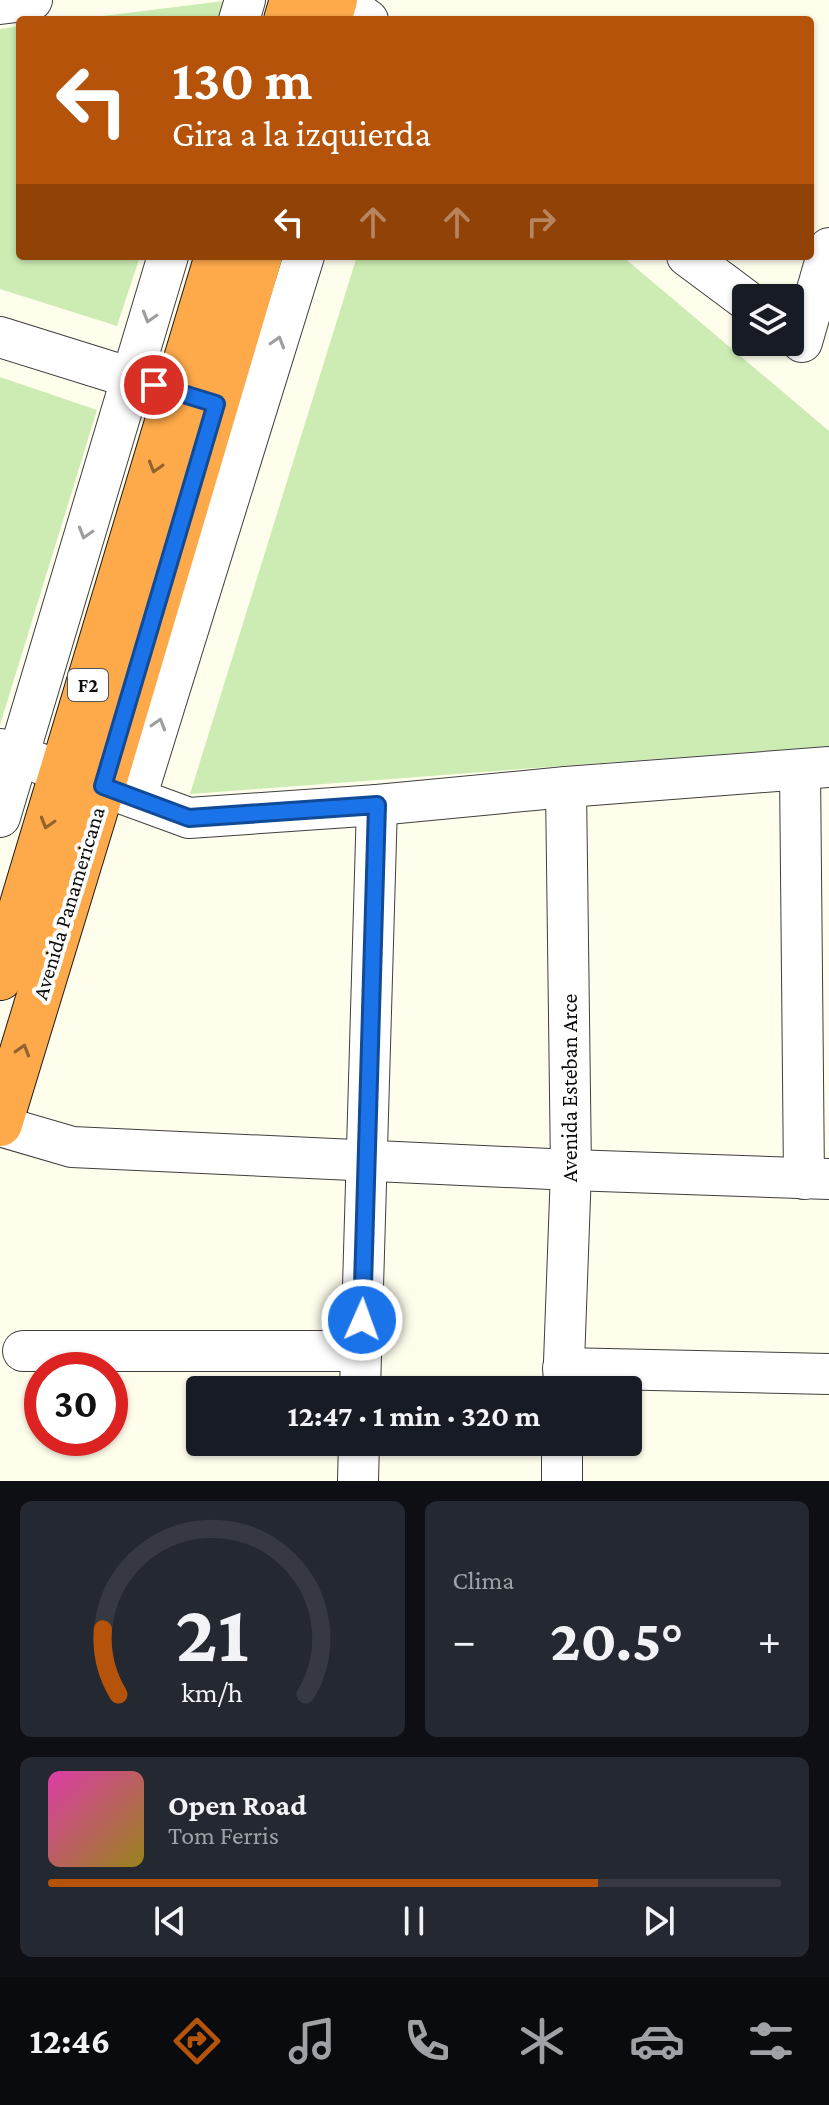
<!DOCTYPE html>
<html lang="es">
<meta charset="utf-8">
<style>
body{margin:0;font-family:"Crimson Pro",serif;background:#242831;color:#f1f3f6;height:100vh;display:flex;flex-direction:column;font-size:30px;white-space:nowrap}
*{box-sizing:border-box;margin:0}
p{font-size:26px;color:#9ea1a6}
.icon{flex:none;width:44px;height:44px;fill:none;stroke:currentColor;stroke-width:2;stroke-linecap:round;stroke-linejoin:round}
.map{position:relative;height:1481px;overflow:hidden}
.sheet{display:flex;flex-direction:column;gap:20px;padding:20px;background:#0d0f14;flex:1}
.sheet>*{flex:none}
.hud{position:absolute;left:16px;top:16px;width:798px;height:244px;border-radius:8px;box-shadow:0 2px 6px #0004;background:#b45309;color:#fff;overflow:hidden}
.tools{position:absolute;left:732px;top:284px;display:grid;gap:16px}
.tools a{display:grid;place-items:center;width:72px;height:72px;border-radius:8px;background:#171b24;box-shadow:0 2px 6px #0004;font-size:40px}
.speed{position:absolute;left:24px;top:1352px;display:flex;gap:16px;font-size:40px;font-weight:700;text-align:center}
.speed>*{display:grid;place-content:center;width:104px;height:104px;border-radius:50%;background:#171b24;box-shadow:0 2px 6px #0004;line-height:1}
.speed .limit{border:12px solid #d22;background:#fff;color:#111}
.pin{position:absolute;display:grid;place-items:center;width:68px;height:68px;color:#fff;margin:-34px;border:4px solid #fff;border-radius:50%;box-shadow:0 2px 8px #0007}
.me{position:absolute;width:88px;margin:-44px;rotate:2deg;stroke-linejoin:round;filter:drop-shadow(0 0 6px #0008)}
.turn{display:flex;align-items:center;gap:28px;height:168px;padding:0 24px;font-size:36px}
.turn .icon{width:104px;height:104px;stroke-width:2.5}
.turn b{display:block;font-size:56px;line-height:68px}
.lanes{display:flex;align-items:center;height:76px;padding:0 24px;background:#0003;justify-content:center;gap:40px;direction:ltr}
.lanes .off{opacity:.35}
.big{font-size:60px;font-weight:700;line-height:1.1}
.sheet .card{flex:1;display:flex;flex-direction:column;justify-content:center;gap:12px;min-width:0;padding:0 28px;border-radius:12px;background:#242831}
.sheet .dial{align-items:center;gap:0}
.dial svg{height:208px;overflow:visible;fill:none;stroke:#363941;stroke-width:7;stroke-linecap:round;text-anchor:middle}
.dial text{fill:#f1f3f6;stroke:none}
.song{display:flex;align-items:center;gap:24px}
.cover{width:96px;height:96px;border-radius:12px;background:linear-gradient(135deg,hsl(320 70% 55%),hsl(50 70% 35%))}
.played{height:8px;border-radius:4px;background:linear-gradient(90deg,#b45309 75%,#363941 75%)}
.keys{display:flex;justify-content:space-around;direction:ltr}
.heat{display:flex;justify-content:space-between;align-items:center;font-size:44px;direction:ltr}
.sheet .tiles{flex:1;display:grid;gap:20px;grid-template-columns:1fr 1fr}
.card:last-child{grid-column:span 2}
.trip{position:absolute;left:186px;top:1376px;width:456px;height:80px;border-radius:8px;background:#171b24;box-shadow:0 2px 6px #0004;font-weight:700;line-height:80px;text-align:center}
.dock{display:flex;height:128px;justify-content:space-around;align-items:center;background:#090b0e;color:#9ea1a6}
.dock .icon{width:56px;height:56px}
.dock .active{color:#b45309}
.dock b{font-size:36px;color:#f1f3f6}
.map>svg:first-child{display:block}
</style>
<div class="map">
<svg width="829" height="1481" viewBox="0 0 829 1481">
<rect width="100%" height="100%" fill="#fffdec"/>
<g fill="#ccecb3">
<path d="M224 1 218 20H70Z"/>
<path d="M20 26V256H140L117 326 0 289V29Z"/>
<path d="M357 256H622L829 431V746L190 794Z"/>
<path d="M0 377 97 410 0 725Z"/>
</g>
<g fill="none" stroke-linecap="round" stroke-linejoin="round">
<g stroke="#3f3f3f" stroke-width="42">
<g id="minor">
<path d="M340 0 368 20"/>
<path d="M0 4 32 0"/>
<path d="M239 20 245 0"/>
<path d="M687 256 746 300"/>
<path d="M0 337 157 386"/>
<path d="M802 342 829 248"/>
<path d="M0 749 189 818 377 805 566 787 829 767"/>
<path d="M800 770 804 1179"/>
<path d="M136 798 304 256"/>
<path d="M0 817 168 256"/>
<path d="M0 1126 72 1147 571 1170 829 1179"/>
<path d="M23 1351H361"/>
<path d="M563 1368 829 1374"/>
<path d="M360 1390 377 805"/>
<path d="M563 1390 571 1170 566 787"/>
<path d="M358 1481 359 1442"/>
<path d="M562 1481V1442"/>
</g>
</g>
<g stroke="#1d1d1d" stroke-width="46">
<g id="highway">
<path d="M286 20 292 0"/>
<path d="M329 20 335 0"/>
<path d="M0 978 217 256"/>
<path d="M0 1124 103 786 260 256"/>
</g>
</g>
<use href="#minor" stroke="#fff" stroke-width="40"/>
<use href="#highway" stroke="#ffaa4a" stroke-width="44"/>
</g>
<defs><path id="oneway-chevron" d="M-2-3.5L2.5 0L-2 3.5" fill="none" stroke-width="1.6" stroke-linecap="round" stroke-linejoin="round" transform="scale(2)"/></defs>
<g stroke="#9e9e9e">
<use href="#oneway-chevron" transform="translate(149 317) rotate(107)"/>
<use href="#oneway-chevron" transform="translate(278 342) rotate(-73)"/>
<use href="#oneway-chevron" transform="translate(85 533) rotate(107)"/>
<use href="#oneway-chevron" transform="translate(159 724) rotate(-73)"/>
</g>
<g stroke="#92632e">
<use href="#oneway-chevron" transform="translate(155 467) rotate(107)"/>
<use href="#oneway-chevron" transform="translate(47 823) rotate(107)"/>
<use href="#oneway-chevron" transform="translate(23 1050) rotate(-73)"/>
</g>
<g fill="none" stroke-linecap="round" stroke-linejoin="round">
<g stroke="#114b97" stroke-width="20">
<path id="route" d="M154 385 216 404 103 786 189 818 377 805 362 1320"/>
</g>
<use href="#route" stroke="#1a73e8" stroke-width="14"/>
</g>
<g text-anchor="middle" stroke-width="8" stroke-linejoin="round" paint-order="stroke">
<rect fill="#fff" stroke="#555" stroke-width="2" x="68" y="669" width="40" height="32" rx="6"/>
<g font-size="20" font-weight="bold" fill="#0c0c0c">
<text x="88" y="692">F2</text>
</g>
<g font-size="22" fill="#0c0c0c" stroke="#fff">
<text transform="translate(68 903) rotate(-73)" y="8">Avenida Panamericana</text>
<text transform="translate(569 1088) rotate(-90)" y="8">Avenida Esteban Arce</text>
</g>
</g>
</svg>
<div class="tools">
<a><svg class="icon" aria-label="layers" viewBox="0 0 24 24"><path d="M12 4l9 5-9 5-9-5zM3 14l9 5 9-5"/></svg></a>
</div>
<div class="speed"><div class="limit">30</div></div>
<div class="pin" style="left:154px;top:385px;background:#d93025"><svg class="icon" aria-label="arrive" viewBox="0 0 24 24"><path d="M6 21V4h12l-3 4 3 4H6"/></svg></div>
<svg class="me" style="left:362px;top:1320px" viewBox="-20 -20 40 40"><circle r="17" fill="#1a73e8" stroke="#fff" stroke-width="3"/><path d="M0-11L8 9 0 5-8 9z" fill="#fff"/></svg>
<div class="trip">12:47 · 1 min · 320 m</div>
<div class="hud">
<div class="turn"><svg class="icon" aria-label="left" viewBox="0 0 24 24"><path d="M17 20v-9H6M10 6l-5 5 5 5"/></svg><div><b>130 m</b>Gira a la izquierda</div></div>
<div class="lanes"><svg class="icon" aria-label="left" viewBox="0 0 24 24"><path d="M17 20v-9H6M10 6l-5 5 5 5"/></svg><svg class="icon off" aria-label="ahead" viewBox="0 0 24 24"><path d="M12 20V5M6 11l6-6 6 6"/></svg><svg class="icon off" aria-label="ahead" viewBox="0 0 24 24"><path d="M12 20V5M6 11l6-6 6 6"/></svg><svg class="icon off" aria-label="right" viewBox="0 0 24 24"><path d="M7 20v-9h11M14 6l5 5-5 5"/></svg></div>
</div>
</div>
<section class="sheet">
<div class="tiles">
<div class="card dial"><svg viewBox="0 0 100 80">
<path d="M14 69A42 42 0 1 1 86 69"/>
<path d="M14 69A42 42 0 0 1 8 44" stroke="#b45309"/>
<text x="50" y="56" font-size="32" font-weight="700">21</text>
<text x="50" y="72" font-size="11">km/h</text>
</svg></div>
<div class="card"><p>Clima</p>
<div class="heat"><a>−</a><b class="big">20.5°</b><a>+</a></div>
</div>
<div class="card">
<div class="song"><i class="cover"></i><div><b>Open Road</b><p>Tom Ferris</p></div></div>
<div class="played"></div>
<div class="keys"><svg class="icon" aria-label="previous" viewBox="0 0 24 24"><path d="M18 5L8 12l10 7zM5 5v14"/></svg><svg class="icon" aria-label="pause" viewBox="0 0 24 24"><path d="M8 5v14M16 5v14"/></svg><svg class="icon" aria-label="next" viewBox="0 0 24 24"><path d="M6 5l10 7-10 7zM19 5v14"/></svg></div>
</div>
</div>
</section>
<nav class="dock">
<b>12:46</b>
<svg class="icon active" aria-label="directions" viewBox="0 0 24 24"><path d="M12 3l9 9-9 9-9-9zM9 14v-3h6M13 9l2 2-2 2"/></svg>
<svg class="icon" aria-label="music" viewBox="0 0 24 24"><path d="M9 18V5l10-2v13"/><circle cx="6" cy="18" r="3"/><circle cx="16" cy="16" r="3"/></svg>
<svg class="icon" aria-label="phone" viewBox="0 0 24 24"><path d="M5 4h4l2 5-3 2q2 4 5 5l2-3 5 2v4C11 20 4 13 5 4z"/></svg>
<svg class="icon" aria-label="climate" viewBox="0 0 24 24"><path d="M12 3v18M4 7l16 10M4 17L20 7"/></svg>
<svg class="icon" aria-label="car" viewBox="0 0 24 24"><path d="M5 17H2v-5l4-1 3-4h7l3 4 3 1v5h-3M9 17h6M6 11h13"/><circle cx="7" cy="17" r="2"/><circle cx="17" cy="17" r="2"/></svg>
<svg class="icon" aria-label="filters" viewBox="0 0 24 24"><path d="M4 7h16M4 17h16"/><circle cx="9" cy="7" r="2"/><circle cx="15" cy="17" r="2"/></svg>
</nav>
